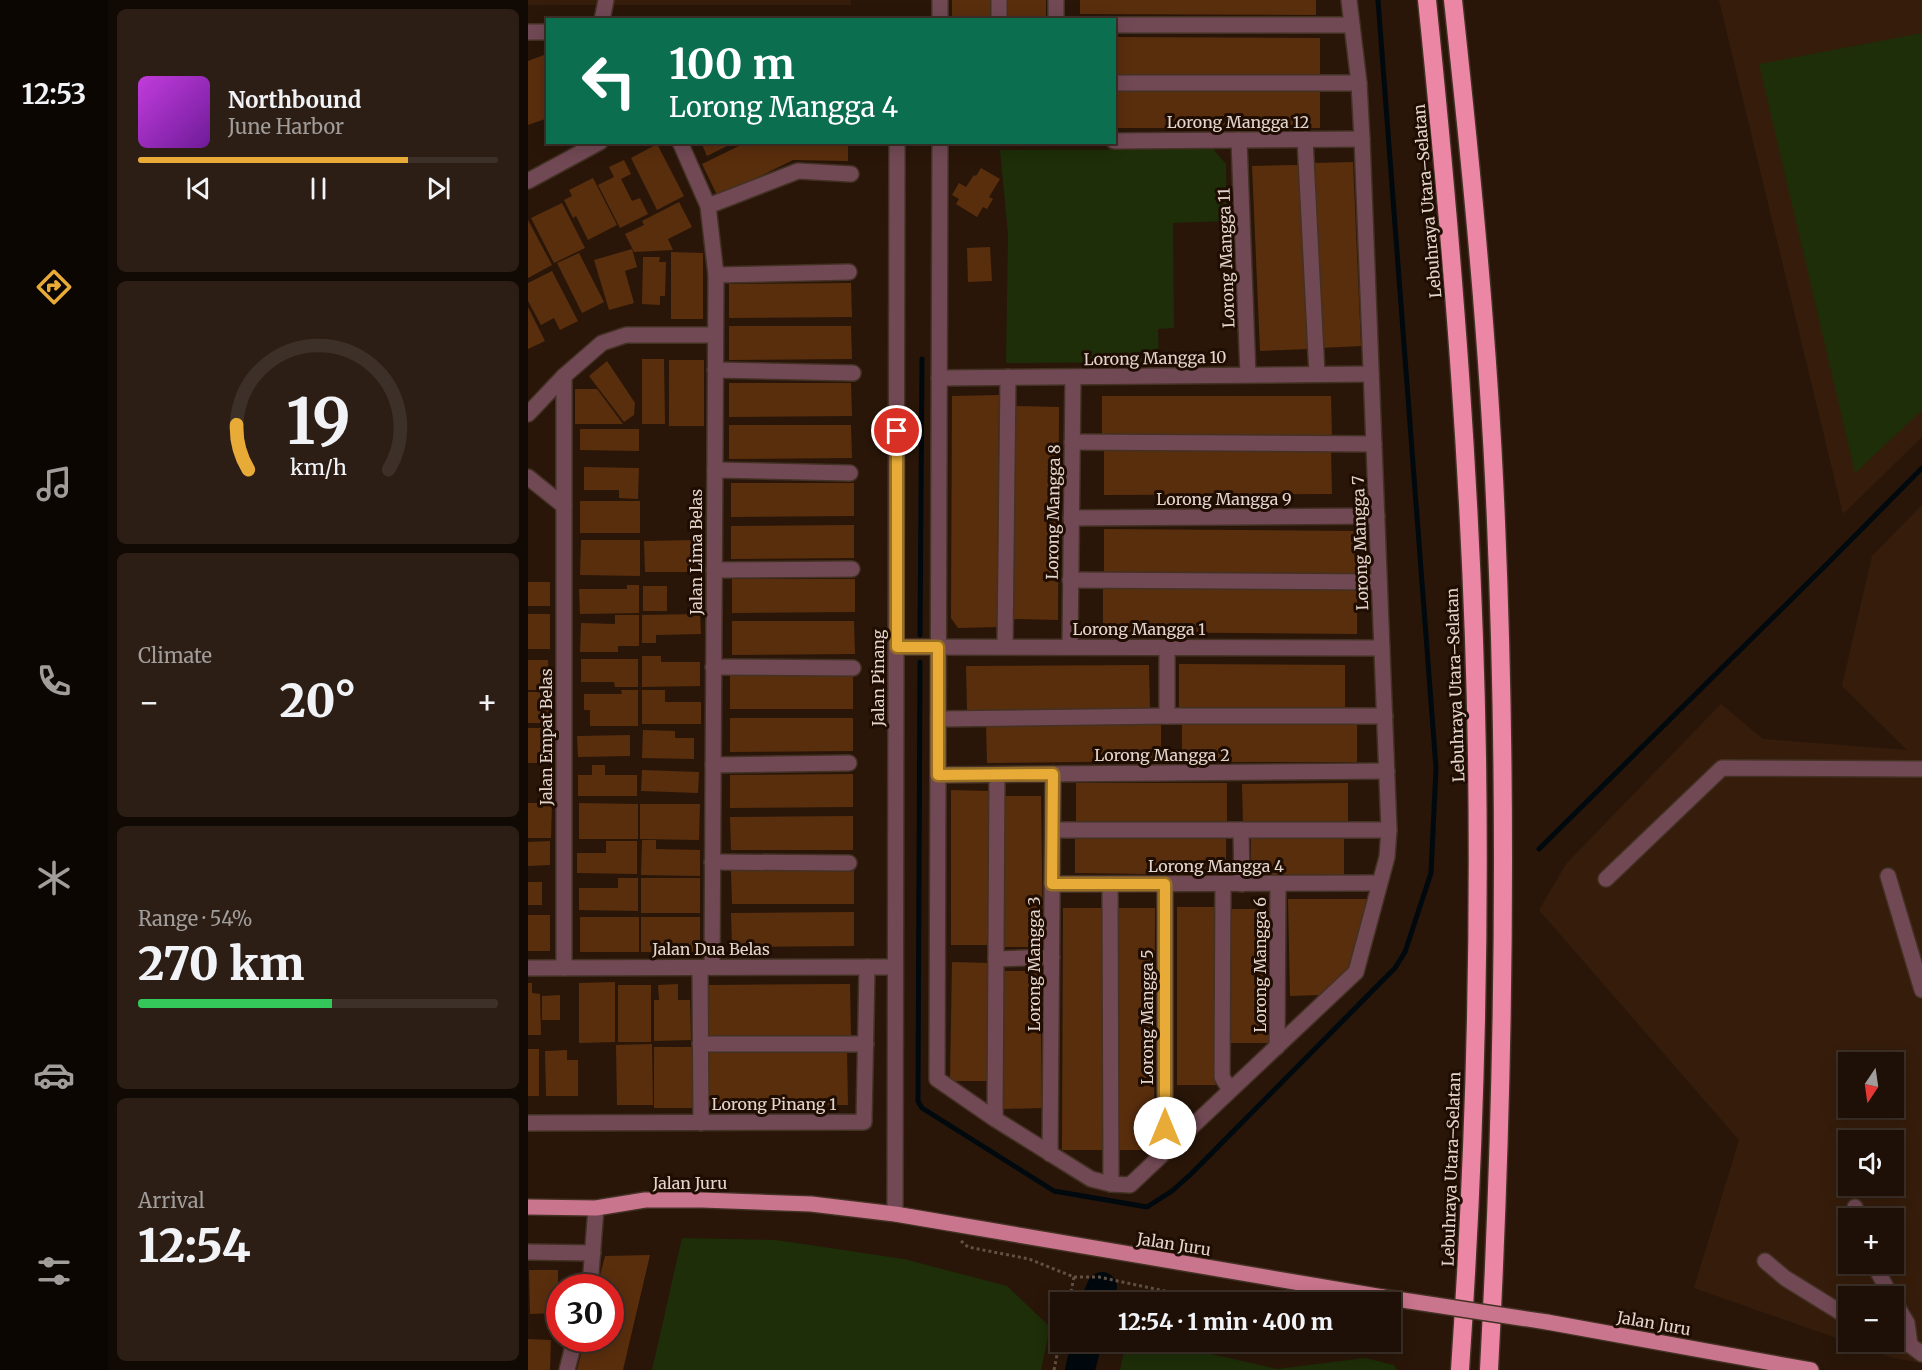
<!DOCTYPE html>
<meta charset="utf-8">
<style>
body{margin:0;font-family:Merriweather,serif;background:#2c1e15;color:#f1f3f6;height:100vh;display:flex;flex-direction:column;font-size:22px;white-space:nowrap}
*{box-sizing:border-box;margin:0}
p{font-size:20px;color:#a19d9b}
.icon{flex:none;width:33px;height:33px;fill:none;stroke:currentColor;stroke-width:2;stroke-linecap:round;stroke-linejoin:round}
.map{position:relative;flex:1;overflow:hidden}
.details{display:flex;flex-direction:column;gap:9px;padding:9px;background:#110904;width:420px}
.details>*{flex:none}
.banner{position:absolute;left:18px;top:18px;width:570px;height:126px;border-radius:0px;box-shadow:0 3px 15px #0003,0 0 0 2px #3c3028;background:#0b6e4f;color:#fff;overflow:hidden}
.needle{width:39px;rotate:193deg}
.fabs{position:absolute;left:1310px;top:1052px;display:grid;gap:12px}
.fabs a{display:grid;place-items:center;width:66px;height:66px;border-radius:0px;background:#1f1007;box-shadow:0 3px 15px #0003,0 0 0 2px #3c3028;font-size:30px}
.speed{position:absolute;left:18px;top:1274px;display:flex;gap:12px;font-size:30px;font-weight:700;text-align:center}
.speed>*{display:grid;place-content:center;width:78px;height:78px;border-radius:50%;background:#1f1007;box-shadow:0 3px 15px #0003,0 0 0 2px #3c3028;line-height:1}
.speed .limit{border:9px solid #d22;background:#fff;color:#111}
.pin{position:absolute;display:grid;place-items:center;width:51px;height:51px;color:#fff;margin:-26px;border:3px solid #fff;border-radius:50%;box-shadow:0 2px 6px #0007}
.me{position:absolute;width:66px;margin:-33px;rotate:0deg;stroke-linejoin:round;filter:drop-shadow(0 0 4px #0008)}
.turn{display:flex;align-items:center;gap:21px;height:126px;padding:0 24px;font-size:27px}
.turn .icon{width:78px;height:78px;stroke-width:2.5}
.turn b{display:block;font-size:42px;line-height:51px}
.big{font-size:45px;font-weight:800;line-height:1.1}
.details .tile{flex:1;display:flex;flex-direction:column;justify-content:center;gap:9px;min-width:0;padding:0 21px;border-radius:9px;background:#2c1e15}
.details .dial{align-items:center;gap:0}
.dial svg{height:156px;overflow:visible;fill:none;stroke:#3c3028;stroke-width:7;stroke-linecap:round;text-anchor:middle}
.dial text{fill:#f1f3f6;stroke:none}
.song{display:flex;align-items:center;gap:18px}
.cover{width:72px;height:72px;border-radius:9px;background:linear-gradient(135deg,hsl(290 70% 55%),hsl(280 70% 35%))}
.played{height:6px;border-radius:3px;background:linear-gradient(90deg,#e8ab37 75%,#3c3028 75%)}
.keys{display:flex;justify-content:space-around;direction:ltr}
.heat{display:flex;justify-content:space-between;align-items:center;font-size:33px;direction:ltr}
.charge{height:9px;border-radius:4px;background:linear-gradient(90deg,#34c759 54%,#3c3028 0)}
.trip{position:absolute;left:522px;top:1292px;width:351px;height:60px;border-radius:0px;background:#1f1007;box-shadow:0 3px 15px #0003,0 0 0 2px #3c3028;font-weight:800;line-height:60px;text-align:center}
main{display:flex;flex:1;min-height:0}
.dock{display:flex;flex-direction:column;width:108px;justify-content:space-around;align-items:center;background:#0c0603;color:#a19d9b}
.dock .icon{width:42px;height:42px}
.dock .on{color:#e8ab37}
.dock b{font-size:27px;color:#f1f3f6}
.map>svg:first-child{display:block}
</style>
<main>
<nav class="dock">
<b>12:53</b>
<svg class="icon on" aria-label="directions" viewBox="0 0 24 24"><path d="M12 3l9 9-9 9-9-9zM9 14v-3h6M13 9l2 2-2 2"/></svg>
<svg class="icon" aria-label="music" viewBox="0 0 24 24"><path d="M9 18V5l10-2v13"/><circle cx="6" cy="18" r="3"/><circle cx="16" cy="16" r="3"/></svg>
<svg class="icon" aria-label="phone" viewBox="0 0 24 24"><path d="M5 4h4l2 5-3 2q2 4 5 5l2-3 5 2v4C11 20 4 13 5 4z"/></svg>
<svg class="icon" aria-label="climate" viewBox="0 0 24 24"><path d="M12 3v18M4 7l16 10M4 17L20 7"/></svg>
<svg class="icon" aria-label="car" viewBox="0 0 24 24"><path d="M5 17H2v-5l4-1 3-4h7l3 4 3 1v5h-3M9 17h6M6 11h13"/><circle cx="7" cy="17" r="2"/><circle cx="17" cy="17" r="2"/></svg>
<svg class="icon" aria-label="filters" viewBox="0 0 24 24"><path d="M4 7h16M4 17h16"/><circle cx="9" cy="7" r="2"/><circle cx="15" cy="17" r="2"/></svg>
</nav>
<section class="details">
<div class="tile">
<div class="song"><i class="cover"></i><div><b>Northbound</b><p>June Harbor</p></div></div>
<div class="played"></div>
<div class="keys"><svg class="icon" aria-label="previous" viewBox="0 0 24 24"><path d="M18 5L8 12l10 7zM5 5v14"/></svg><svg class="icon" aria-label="pause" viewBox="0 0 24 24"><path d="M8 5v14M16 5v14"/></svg><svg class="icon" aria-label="next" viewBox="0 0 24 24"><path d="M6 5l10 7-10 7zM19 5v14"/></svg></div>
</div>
<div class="tile dial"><svg viewBox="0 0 100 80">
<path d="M14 69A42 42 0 1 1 86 69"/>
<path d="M14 69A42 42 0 0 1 8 46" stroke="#e8ab37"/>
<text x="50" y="56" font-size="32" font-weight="700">19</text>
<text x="50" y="72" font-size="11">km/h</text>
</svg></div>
<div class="tile"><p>Climate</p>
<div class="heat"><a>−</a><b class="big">20°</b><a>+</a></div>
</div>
<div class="tile"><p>Range · 54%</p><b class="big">270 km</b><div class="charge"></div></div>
<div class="tile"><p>Arrival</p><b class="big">12:54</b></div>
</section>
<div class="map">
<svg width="1394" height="1370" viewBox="0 0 1394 1370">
<rect width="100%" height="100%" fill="#291609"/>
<g fill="#361d0b" fill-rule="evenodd">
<rect x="0" y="0" width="323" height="5"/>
<path d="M1191 0H1394V437L1315 514Z"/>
<path d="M1394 505V1363L1365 1358 1166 1288 1211 1140 1011 910 1038 864 1193 704 1235 739 1379 750 1314 686 1344 556ZM1320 1062H1365V1107H1320ZM1320 1140H1365V1185H1320ZM1320 1218H1365V1263H1320ZM1320 1296H1365V1341H1320Z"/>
</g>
<g fill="#1d2e08">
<path d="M1394 33V410L1327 473 1231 64Z"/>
<path d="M685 149 698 164 699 221 645 223 646 328 630 329 631 362 478 363 480 234 472 150Z"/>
<path d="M154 1238 248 1240 376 1259 479 1286 522 1327 513 1370H124Z"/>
<path d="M598 1341H625L749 1369 837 1358 866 1365 869 1370H592Z"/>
</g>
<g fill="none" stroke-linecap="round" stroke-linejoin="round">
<g stroke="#00090e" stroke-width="5">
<path d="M392 635 394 359"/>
<path d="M392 662 390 1101 394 1108 526 1191 619 1207 644 1191 663 1174 867 968 877 952 903 873 908 768 850 0"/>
<path d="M1011 849 1299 564 1394 468"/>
</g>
<g stroke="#00090e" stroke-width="30">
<path d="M567 1302 574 1287"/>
<path d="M552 1370 559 1341"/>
</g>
</g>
<g fill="#592e0d">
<path d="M424 0H466L465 20H424Z"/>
<rect x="478" y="0" width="40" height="20"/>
<path d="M552 0H788V15L552 14Z"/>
<path d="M586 37 792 38V77L586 76Z"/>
<path d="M16 55 20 65V118L0 125V61Z"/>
<rect x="586" y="89" width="206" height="39"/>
<path d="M173 142H207L179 156Z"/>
<path d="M219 142H320V161L265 160 190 197 174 164Z"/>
<path d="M129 144 156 196 129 210 103 158Z"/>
<path d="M96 160 103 174 93 179 104 201 112 198 120 214 92 228 70 185 86 177 81 167Z"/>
<path d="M825 162 833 346 792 348 784 163Z"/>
<path d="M771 165 780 349 732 351 724 166Z"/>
<path d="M453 168 472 179 461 197 465 199 459 209 455 207 449 217 428 204 431 199 424 195 431 183 438 187 446 175 448 176Z"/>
<path d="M65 178 89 225 60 240 48 216 45 218 36 200 44 196 41 190Z"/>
<path d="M151 202 164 227 140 239 145 250 106 252 97 234 116 225 114 221Z"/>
<path d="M34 203 57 248 26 263 3 218Z"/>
<path d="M0 220 24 265 0 278Z"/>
<path d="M462 247 464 281 440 282 439 248Z"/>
<path d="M104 249 109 267 97 271 106 303 81 310 66 260Z"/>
<path d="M143 252 175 253V319H143Z"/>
<path d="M51 253 76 302 54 313 29 263Z"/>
<path d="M115 257H132L131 262H138L137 296H132V305L114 304Z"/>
<path d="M24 271 50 321 32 330 26 318 13 325 0 301V283Z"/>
<path d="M323 283 324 317 201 318V284Z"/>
<path d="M0 307 17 341 0 349Z"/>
<path d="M201 326H323L324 359 201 360Z"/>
<path d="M114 359H136L137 424H114Z"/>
<rect x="141" y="360" width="35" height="66"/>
<path d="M79 361 107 403 106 415 96 422 61 376Z"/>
<path d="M201 383H323L324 416 201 417Z"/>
<path d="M47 389H69L95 424H47Z"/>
<path d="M471 395 469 627 430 628 423 618 424 396Z"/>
<path d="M574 396H803L804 438H574Z"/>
<path d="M483 406 531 407 530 620 483 619Z"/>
<path d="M201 425H323L324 458 201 459Z"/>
<path d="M52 429H111V451L52 450Z"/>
<path d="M576 450H803L804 494 576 495Z"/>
<path d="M56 467 111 468 110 499 91 498V490H56Z"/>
<path d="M203 483H326V516L203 517Z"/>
<rect x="52" y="501" width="60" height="32"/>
<path d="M326 525V558L203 559V526Z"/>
<path d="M576 529 830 531 829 576 576 574Z"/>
<path d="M53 540H112V576L52 575Z"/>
<path d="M168 540 169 572H117L116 541Z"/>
<path d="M204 579H327V612L204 613Z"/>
<rect x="0" y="582" width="22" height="24"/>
<path d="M99 585H111V613L52 614 51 589H99Z"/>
<rect x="115" y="586" width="24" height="25"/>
<path d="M575 587 829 588V634L575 632Z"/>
<rect x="0" y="614" width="22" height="35"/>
<path d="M172 614 173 634 128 635V643H114V615Z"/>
<path d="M87 615H111V646H90V652H52L53 623 87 624Z"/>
<path d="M204 621H326L327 654 204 655Z"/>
<path d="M114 656H133V662H172V686L114 687Z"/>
<path d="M53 659H110V687H87L86 682H53Z"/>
<path d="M0 660H20L21 684H14V690H0Z"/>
<path d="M651 664 817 665V711L651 710Z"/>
<path d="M621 665 622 710 439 711 438 666Z"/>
<rect x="202" y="676" width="123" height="33"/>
<path d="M93 690H110V726H62V710H56V694H94Z"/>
<path d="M114 690H137V702H173V724H114Z"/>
<path d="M0 692H21V715H15V723H0Z"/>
<path d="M202 718H325V751L202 752Z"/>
<path d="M633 722V761L459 763 458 723Z"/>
<rect x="654" y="722" width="175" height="40"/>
<rect x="0" y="728" width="20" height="35"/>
<path d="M115 730 147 731V738H166V759L114 758Z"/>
<path d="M102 735V756L50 757 49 736Z"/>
<path d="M64 765H77V775H109V796H50V775H64Z"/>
<path d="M114 770 171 772 170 793 113 791Z"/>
<path d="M325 774V807L202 808V775Z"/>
<rect x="548" y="783" width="151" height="39"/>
<path d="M820 783V823L715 824 714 784Z"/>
<path d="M423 790 461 791V945H423Z"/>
<path d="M475 796H513L515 947H476Z"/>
<path d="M0 803H24L23 838H0Z"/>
<path d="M51 803 110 804V839H51Z"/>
<path d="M112 804H172L171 840 112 839Z"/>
<path d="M325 816V850H203L202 817Z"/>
<path d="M547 835 698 837V875L547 873Z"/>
<rect x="723" y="837" width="93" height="38"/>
<path d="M114 840H128V849L172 850V876L113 875Z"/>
<path d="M22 841V865L0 866V842Z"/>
<path d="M78 841H109V874L49 873V853H78Z"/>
<path d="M326 870V904H204L203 871Z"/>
<path d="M90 878H110V911L51 910V888H90Z"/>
<rect x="113" y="878" width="59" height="35"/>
<rect x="0" y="882" width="14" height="23"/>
<path d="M760 899H842L822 966 793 995 762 996Z"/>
<rect x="649" y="907" width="39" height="178"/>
<path d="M535 908H575V1150H534Z"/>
<path d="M588 908H627L626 1150H587Z"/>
<path d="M700 909H741L740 1043H700Z"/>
<path d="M326 912V946L204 947 203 913Z"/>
<rect x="0" y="915" width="22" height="36"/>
<rect x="52" y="917" width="59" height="35"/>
<path d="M113 917H172V953L113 952Z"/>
<path d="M424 962 462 963 461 1081H422Z"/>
<path d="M474 971H512L514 1108 475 1109Z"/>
<path d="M87 982V1042L51 1043V983Z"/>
<path d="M0 983H4V993L12 994 13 1035H0Z"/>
<path d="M150 984V1000H162L163 1040 126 1041V1000H131L130 985Z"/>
<path d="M322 984 323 1037 181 1038V985Z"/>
<rect x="90" y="985" width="33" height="57"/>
<path d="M32 995V1020H14V996Z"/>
<path d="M124 1044 125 1105H89L88 1045Z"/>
<rect x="126" y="1047" width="38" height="61"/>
<rect x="0" y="1049" width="11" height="47"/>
<path d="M39 1050V1060H50V1096H18L17 1051Z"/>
<path d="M319 1051 320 1105H179L178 1052Z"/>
<path d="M122 1255 95 1370H49L57 1338H82V1287H69L77 1256Z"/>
<path d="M1 1270H30V1313L2 1314Z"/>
<path d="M0 1339 23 1340 22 1370H0Z"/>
</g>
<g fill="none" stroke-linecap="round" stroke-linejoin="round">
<g stroke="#433124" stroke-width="18">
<g id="minor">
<path d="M471 0V20"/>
<path d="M74 20 78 0"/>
<path d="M412 20V0"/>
<path d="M528 20V0"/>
<path d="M586 25H824"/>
<path d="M0 32H20"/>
<path d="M586 83H831"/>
<path d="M777 139 789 374"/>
<path d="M711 140 720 375"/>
<path d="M586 141 834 139"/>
<path d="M152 142 180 206 188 275 184 967"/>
<path d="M412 142 409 1079 467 1119 563 1179 583 1184 602 1185 828 972 859 857 861 830 834 139 831 83 821 0"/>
<path d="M0 181 72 142"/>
<path d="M180 206 270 171 323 174"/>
<path d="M188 275 321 272"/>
<path d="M187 370 325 373"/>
<path d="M36 376V968"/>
<path d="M411 378 843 374"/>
<path d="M0 414 36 376 74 343 98 335H187"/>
<path d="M544 442 846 444"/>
<path d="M187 470 322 473"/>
<path d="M0 477 36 506"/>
<path d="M543 518 849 516"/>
<path d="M186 570 324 569"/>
<path d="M542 580 851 582"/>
<path d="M477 646 480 377"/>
<path d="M369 647 854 648"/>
<path d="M542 647 545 377"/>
<path d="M639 647V716"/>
<path d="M185 667 325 668"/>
<path d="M410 719 639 716H857"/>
<path d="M185 765 321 763"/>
<path d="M410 775 859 771"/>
<path d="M525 830H861"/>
<path d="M713 830 714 884"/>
<path d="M184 862 321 863"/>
<path d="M1360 876 1394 990"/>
<path d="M1078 879 1194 768 1394 769"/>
<path d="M524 884 851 883"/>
<path d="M582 884 583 1184"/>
<path d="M695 884 694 1077 702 1090"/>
<path d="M468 959 524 957"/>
<path d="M0 968 366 967"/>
<path d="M172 968 173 1123"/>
<path d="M172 1044H338"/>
<path d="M749 1047 750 884"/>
<path d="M467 1119 469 775"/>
<path d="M0 1123 336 1122 339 967"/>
<path d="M637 1151V884"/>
<path d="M522 1154 525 774"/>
<path d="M1327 1207 1330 1218"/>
<path d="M367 1214 369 142"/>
<path d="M0 1252 65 1253"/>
<path d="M1237 1261 1257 1278 1320 1317"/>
<path d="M1345 1263 1363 1296"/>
<path d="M60 1287 63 1273 68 1208"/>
<path d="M1365 1300 1379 1323 1382 1345"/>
<path d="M1365 1337 1382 1345 1394 1354"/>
<path d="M39 1370 47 1338"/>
</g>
</g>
<g stroke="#433124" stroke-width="18">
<g id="major">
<path d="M0 1207 68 1208 117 1200H174L283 1204 367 1214 855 1297"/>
<path d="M1019 1322 1283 1370"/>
</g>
</g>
<g stroke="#433124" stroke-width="21">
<g id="highway">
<path d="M899 0C925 252 945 504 949 757 952 961 946 1166 932 1370"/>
<path d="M925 0C944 174 961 348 968 522 980 805 976 1088 961 1370"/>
</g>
</g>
<g stroke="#615044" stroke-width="3" stroke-dasharray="3 3" stroke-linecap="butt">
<path d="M433 1241 440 1247 501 1259 546 1277 541 1302"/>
<path d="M546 1277H571L646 1293"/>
<path d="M526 1370 532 1340"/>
</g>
<use href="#minor" stroke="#714954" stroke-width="15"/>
<use href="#major" stroke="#c9758d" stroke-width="15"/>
<use href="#highway" stroke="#eb86a4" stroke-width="18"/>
<g stroke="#433124" stroke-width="18" stroke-linecap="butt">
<path id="major-bridge" d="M855 1297 1019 1322"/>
</g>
<use href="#major-bridge" stroke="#c9758d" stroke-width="15"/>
</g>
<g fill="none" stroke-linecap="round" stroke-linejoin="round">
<g stroke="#976f24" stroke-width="15">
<path id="route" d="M369 431V647H410V775L525 774 524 884H637V1128"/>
</g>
<use href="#route" stroke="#e8ab37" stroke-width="10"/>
</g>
<g text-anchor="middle" stroke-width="6" stroke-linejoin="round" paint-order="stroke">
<g font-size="16" fill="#e3d5cd" stroke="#1f0d02">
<text x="710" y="128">Lorong Mangga 12</text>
<text transform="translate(899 201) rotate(-95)" y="6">Lebuhraya Utara–Selatan</text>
<text transform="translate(698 258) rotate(-92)" y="6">Lorong Mangga 11</text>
<text transform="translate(627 358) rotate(-1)" y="6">Lorong Mangga 10</text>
<text x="696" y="505">Lorong Mangga 9</text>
<text transform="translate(525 512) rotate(-89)" y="6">Lorong Mangga 8</text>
<text transform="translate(832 543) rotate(-92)" y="6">Lorong Mangga 7</text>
<text transform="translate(168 552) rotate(-90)" y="6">Jalan Lima Belas</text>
<text x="611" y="635">Lorong Mangga 1</text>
<text transform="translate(350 678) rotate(-90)" y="6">Jalan Pinang</text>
<text transform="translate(927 685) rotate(-92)" y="6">Lebuhraya Utara–Selatan</text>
<text transform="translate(18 737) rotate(-90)" y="6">Jalan Empat Belas</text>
<text x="634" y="761">Lorong Mangga 2</text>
<text x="688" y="872">Lorong Mangga 4</text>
<text x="183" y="955">Jalan Dua Belas</text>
<text transform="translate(506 964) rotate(-90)" y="6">Lorong Mangga 3</text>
<text transform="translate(732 965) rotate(-90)" y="6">Lorong Mangga 6</text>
<text transform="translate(619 1017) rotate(-90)" y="6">Lorong Mangga 5</text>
<text x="246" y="1110">Lorong Pinang 1</text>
<text transform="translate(923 1169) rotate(-88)" y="6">Lebuhraya Utara–Selatan</text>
<text x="162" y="1189">Jalan Juru</text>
<text transform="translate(646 1244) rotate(9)" y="6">Jalan Juru</text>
<text transform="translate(1126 1323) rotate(10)" y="6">Jalan Juru</text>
</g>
</g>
</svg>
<div class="fabs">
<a><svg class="needle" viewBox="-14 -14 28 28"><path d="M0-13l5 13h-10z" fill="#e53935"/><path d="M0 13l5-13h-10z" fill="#a19d9b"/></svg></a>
<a><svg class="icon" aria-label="sound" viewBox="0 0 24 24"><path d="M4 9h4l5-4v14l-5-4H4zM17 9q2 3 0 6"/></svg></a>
<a>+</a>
<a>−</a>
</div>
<div class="speed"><div class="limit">30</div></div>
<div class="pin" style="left:369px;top:431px;background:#d93025"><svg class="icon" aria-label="arrive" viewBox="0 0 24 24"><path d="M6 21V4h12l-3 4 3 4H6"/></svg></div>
<svg class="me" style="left:637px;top:1128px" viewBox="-20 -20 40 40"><circle r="19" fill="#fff"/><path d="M0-13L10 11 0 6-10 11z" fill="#e8ab37"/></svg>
<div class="trip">12:54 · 1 min · 400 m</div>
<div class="banner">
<div class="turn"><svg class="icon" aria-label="left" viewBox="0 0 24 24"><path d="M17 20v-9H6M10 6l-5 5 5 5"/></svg><div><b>100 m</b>Lorong Mangga 4</div></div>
</div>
</div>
</main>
